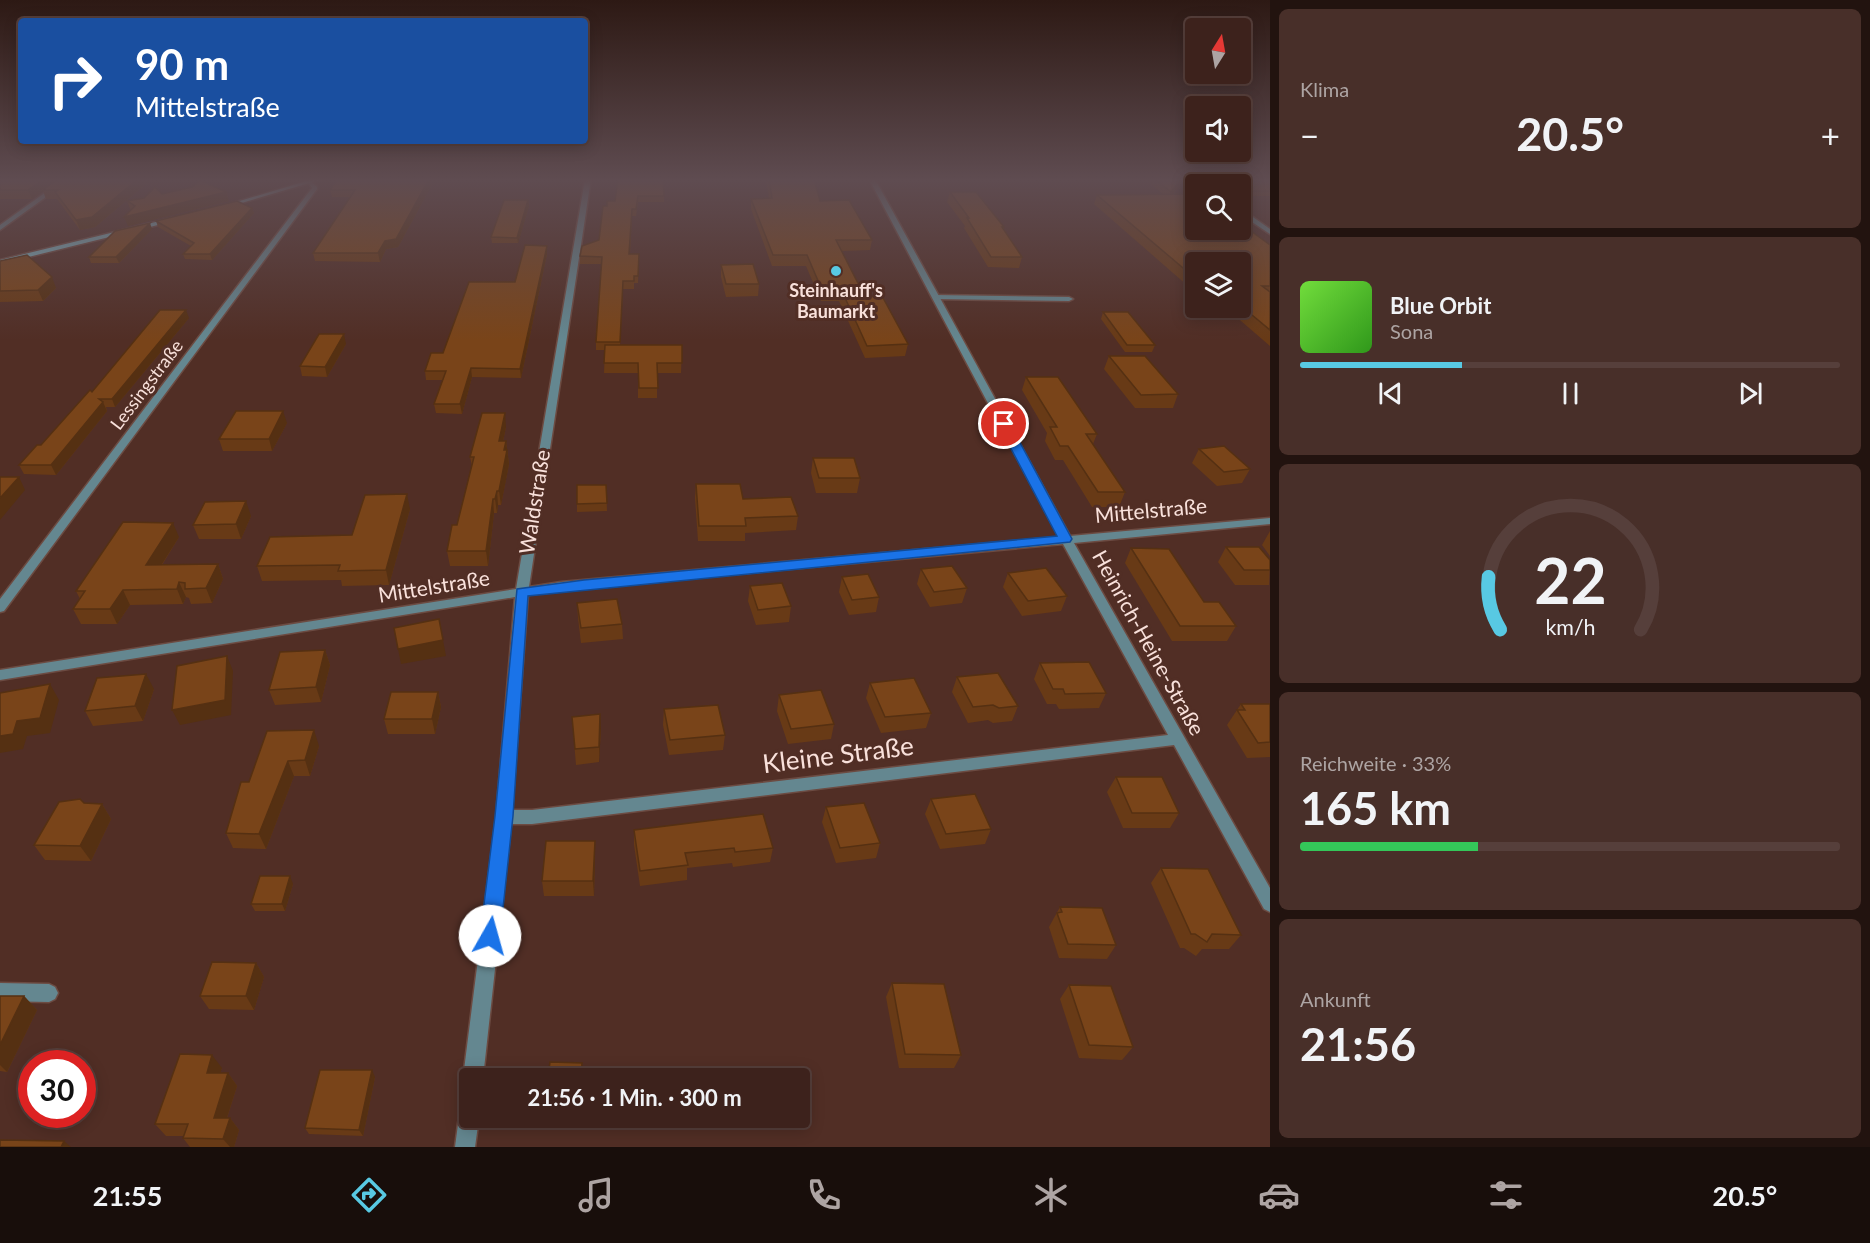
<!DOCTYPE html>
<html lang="de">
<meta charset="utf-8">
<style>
body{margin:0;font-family:Lato,sans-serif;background:#482f29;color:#f1f3f6;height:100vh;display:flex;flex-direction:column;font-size:22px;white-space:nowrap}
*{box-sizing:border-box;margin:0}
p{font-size:20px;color:#ada4a3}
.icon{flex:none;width:33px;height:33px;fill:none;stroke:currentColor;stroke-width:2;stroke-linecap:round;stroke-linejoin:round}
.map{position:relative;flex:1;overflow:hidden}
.side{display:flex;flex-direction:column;gap:9px;padding:9px;background:#22130f;width:600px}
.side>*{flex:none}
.hud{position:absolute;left:18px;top:18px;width:570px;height:126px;border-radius:6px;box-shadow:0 3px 15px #0003,0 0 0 2px #563f3b;background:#1a4fa0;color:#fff;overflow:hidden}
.needle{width:39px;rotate:11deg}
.buttons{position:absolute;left:1185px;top:18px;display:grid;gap:12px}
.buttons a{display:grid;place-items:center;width:66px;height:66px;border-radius:6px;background:#3d221c;box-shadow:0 3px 15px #0003,0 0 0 2px #563f3b;font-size:30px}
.speed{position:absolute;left:18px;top:1050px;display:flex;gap:12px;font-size:30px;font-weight:700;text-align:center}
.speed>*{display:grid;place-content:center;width:78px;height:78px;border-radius:50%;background:#3d221c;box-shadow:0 3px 15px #0003,0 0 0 2px #563f3b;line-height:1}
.speed .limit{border:9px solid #d22;background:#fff;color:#111}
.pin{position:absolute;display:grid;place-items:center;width:51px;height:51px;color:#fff;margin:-26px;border:3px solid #fff;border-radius:50%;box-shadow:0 2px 6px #0007}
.me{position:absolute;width:66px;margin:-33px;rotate:7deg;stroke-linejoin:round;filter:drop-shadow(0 0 4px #0008)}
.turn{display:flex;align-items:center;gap:21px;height:126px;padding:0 18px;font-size:27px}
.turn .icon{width:78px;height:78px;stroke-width:2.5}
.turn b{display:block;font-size:42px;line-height:51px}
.big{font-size:45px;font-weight:700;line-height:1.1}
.side .card{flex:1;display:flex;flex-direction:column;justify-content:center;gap:9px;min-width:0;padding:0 21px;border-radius:9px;background:#482f29}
.side .dial{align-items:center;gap:0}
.dial svg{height:156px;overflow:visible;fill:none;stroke:#563f3b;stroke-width:7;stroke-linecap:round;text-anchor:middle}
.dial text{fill:#f1f3f6;stroke:none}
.song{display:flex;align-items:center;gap:18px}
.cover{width:72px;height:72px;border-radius:9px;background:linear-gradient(135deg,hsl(100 70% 55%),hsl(110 70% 35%))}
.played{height:6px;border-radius:3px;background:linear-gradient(90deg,#58c9e3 30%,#563f3b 30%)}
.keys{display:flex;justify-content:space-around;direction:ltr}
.heat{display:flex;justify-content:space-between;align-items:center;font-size:33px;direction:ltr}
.charge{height:9px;border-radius:4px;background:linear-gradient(90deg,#34c759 33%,#563f3b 0)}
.trip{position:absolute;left:459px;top:1068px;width:351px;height:60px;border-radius:6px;background:#3d221c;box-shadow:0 3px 15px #0003,0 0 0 2px #563f3b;font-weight:700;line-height:60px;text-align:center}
.dock{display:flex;height:96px;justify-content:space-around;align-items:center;background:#180e0b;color:#ada4a3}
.dock .icon{width:42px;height:42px}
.dock .active{color:#58c9e3}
.dock b{font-size:27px;color:#f1f3f6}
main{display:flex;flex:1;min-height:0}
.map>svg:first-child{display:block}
</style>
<main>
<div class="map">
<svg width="1270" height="1147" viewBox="0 0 1270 1147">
<rect width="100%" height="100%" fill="#512e25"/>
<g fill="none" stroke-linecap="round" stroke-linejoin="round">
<g stroke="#6c4b42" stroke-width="3">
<g id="lane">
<path d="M933 295 1069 297 1073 299 1069 301 936 299 932 297Z"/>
<path d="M0 983 49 984 55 987 58 993 55 999 49 1002 0 1001Z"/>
</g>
</g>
<g stroke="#6c4b42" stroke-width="3">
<g id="street">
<path d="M64 179H71L0 230V225Z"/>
<path d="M585 179H591L529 587 561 582 1059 537 869 179H875L1070 536 1270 518V524L1074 543 1270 888V912L1264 909 1174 745 532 824H511L483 1078H470V1086L466 1085 463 1078 496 817 515 597 0 680V670L516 589ZM1063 544 1168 735 532 810H512L528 595 561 590Z"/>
<path d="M1196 179H1203L1209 184H1203Z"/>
<path d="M307 181H311L317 187V189L4 611 0 612V599L312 188Z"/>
<path d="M1240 208 1270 229V234L1240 214Z"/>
<path d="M470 1099V1118H479L475 1147H455L460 1109 463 1102Z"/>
</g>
</g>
<g stroke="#6c4b42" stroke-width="3">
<g id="secondary">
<path d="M313 179H323L228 207 223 206Z"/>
<path d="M172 218 174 219V221L0 264V260Z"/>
</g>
</g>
<use href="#lane" fill="#648790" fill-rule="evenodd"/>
<use href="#street" fill="#648790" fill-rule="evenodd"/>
<use href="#secondary" fill="#7ab3c1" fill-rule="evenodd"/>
</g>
<g fill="#683a16">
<path d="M0 179H152L95 227 80 230 57 199H46L43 191 32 199H0Z"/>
<path d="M338 179H435L398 247 386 249 380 262 315 261 313 253 350 197H332L330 190Z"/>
<path d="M618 179 664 196V202H638L636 216H632L630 254H639L638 283H634V289H623L620 345H682L681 373H657V398H638V373H604L605 350H596V342L602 264H580V256L599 240 607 206 615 201Z"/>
<path d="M766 179H814L820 201 872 240 870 250 842 251 865 297 908 344 905 356 865 358 839 301H821L806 266H772L751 209V199L769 198Z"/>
<path d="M1145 179H1184L1173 194 1270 245V346L1226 308H1240V262H1196V293L1094 204 1097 195 1163 194Z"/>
<path d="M1221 179H1270V196H1246L1240 193V184H1229Z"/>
<path d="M226 192 229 201 128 226 131 211 127 201 162 194Z"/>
<path d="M950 192 1004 227 1003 230 1022 257 1019 268 988 267 964 228 965 226 947 202Z"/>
<path d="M528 200 529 206 518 243H492L491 237Z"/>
<path d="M252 208 254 213 212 260 185 259 183 254 191 246 158 227 156 221Z"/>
<path d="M152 229 119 263H91L89 257Z"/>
<path d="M547 254 521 378 472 377 462 414 436 413 434 404 443 380H426L425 371 515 282Z"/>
<path d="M0 261 56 288 43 301 0 302Z"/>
<path d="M721 265 759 284 758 296 726 297 721 277Z"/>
<path d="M1103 312 1155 345 1152 352H1125L1101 319Z"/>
<path d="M189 318 115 407H106L107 411 56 475 24 474 19 465 41 445 92 392Z"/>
<path d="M346 344 327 377 302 376 300 366Z"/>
<path d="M1109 356 1178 394 1173 408H1135L1104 369Z"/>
<path d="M1026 377 1097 434 1093 444 1125 492 1119 507H1092L1063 460H1055L1045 441 1047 433 1022 390Z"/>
<path d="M287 423 272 451H223L219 439Z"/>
<path d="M506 427 503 441H506L509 464 501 505H498L497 513H494L488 566H450L447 551 457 525 472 466 470 457Z"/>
<path d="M1199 449 1250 469 1242 483 1217 486 1192 463Z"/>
<path d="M813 458 860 478 857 493H816L811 473Z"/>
<path d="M696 484 743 499 798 516 796 530 745 533V541H698L695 498Z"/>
<path d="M606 485 607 511 577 512V504Z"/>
<path d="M410 509 389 585 342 586 341 580 262 581 257 566 352 535Z"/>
<path d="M251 516 241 539H199L193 525Z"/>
<path d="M1270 531V556L1262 545Z"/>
<path d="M179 537 162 565 218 564 223 579 212 603 191 604 189 598 186 597 183 604 130 605 117 624H81L73 609 80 599 76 591Z"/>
<path d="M1226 547 1270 560 1269 585H1235L1218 562Z"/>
<path d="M1131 548 1236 626 1227 641H1172L1125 563Z"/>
<path d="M921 569 967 588 962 603 930 607 917 584Z"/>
<path d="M1008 573 1067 596 1061 611 1022 616 1003 587Z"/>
<path d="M842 577 879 597 876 612 849 615 839 592Z"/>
<path d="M750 586 791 606 789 622 756 625 748 601Z"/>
<path d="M577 603 622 624 623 639 581 643 578 618Z"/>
<path d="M325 650 330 665 321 702 275 705 269 690Z"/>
<path d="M1040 663 1106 693 1099 708 1059 709 1056 704H1047L1034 679Z"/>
<path d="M957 677 1018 706 1012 721 993 723 988 720 968 723 952 692Z"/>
<path d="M870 683 931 713 926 728 881 733 866 698Z"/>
<path d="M154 689 143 721 93 726 85 711Z"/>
<path d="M438 692 441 707 435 734H388L384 719Z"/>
<path d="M779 695 834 724 831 739 788 744 777 711Z"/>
<path d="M1241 704H1270V757L1247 758 1227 725Z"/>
<path d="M664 709 725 735 723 750 669 755 663 725Z"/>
<path d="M572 717 601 729 599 762 576 765Z"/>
<path d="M267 731 319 746 310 776H294L266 849 233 848 226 833 249 782Z"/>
<path d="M1116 777 1179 813 1170 828H1123L1107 792Z"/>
<path d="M931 799 991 829 985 844 940 849 925 814Z"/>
<path d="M84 803 102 804 111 819 91 861 45 860 34 845Z"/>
<path d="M826 807 880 843 876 858 836 863 822 822Z"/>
<path d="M634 830 773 848 770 862 733 867 732 863 687 868V880L640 886 634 845Z"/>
<path d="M595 856 594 896H544L542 881Z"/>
<path d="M1161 868 1241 935 1229 949H1202L1196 956 1184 948H1180L1151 883Z"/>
<path d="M293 884 285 911H255L251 904Z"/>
<path d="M1060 907 1116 945 1107 959 1059 958 1049 927Z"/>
<path d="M256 963 264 977 254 1010 209 1009 200 996Z"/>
<path d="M892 983 961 1055 954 1068H899L886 997Z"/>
<path d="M1069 985 1133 1047 1122 1060 1079 1058 1060 999Z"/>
<path d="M0 996H24L37 1010 7 1072 0 1071Z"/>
<path d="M222 1068 220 1073H228L237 1086 227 1118H230L239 1130 234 1147H190L183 1138V1136H166L155 1124Z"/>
<path d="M375 1077 363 1136 309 1134 305 1128Z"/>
<path d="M545 1118H579V1123L546 1121Z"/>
</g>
<g fill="#553012">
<path d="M44 179H61L43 190V191L32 199 28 190Z"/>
<path d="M138 179H152L95 227 80 230 76 220Z"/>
<path d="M429 179H435L398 247 386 249 380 262 378 253 385 241Z"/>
<path d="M1181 179H1184L1169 199 1171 192Z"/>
<path d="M226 192 229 201 128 226 124 217Z"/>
<path d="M528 200 529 206 518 243 517 238Z"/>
<path d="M252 208 254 213 212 260 210 254Z"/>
<path d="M150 223 152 229 119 263 116 257Z"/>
<path d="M547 246V254L521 378 520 369Z"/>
<path d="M52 277 56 288 43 301 38 290Z"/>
<path d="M186 310 189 318 115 407 112 399Z"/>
<path d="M344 334 346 344 327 377 325 367Z"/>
<path d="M471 368 472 377 462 414 460 404Z"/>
<path d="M103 402 107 411 56 475 51 465Z"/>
<path d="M283 411 287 423 272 451 269 439Z"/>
<path d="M505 413 506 427 500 455 499 441Z"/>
<path d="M506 441 509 464 501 505 499 491Z"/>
<path d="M19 477 25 490 0 520V498Z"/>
<path d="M497 491 498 505 497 513 495 499Z"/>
<path d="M407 494 410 509 389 585 386 570Z"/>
<path d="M493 499 494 513 488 566 486 551Z"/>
<path d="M246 501 251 516 241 539 236 524Z"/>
<path d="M173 523 179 537 152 580 146 565Z"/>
<path d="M218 564 223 579 212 603 206 588Z"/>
<path d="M179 582 186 597 183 604 177 589Z"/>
<path d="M123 590 130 605 117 624 110 609Z"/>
<path d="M443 640 446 656 401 664 398 649Z"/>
<path d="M325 650 330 665 321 702 316 687Z"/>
<path d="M227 656 233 671 231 715 180 725 172 710Z"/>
<path d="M146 674 154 689 143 721 135 706Z"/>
<path d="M50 684 59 700 50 733 27 736 23 749 0 753V736L17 721Z"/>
<path d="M438 692 441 707 435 734 432 719Z"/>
<path d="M600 714 601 729 599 762V747Z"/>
<path d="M314 730 319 746 310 776 305 760Z"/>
<path d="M288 761 294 776 266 849 259 834Z"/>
<path d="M102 804 111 819 91 861 80 846Z"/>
<path d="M595 841V856L594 896 593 881Z"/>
<path d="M290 876 293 884 285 911 282 904Z"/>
<path d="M256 963 264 977 254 1010 246 996Z"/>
<path d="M24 996 37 1010 7 1072 0 1065V1045Z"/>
<path d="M212 1055 222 1068 216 1086 207 1073Z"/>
<path d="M372 1070 375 1077 363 1136 359 1130Z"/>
<path d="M228 1073 237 1086 223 1130 214 1118Z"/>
<path d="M230 1118 239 1130 234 1147H230L223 1139Z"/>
<path d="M64 1141 71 1147H61Z"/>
</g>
<g fill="#794419" stroke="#553012" stroke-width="1.5">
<path d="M0 179H44L28 190H0Z"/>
<path d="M58 179H138L92 217 76 220 55 192 58 190H43Z"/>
<path d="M338 179H429L396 239 385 241 378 253H313L355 190H330Z"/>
<path d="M618 179H663L664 196H638L636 209H632L629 254H639L638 276H634V281H623L620 342H596L602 257 580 256 582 246 599 240 603 206H607V201H615Z"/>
<path d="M769 179H814L820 201 849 200 872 240H836L865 297 882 296 908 344 867 346 841 289 822 290 807 255H773L751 199 772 198Z"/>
<path d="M1155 179H1181L1171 192Z"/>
<path d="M1231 179H1270V191H1248L1240 186V184H1239Z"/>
<path d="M200 180 226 192 124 217 135 206 127 201 144 198 155 187 162 194 192 187Z"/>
<path d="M950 192H976L1004 227H1002L1022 257H991L967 218H969Z"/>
<path d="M1196 194V230H1240V223L1270 245V286H1262L1270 292V330L1240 305V262H1196V279L1097 195Z"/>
<path d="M504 200H528L517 238 491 237Z"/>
<path d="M237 201 252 208 210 254H183L194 243 156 221Z"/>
<path d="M150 223 116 257H89L115 231Z"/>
<path d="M525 245 547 246 520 369 471 368 460 404H434L446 371H425L431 353H443L469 282H515Z"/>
<path d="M27 255 52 277 38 290 0 291V261Z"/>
<path d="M753 264 759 284H726L721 265Z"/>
<path d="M160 310H186L112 399H99L103 402 51 465H19L37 445H41L90 390 92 392Z"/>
<path d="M1103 312H1128L1155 345H1127Z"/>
<path d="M319 334H344L325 367 300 366Z"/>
<path d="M605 345H682V363H657L658 388H639L638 363H604Z"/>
<path d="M1109 356H1145L1178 394 1141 395Z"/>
<path d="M1026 377H1058L1097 434H1086L1125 492H1098L1068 446H1060L1050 427H1057Z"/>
<path d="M236 411H283L269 439H219Z"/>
<path d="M482 413H505L499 441H506L504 450H507L499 491H497L495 499H493L486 551H447L452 525H457L474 457H470Z"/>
<path d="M1224 446 1250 469 1224 472 1199 449Z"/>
<path d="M813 458H854L860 478H819Z"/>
<path d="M0 477H19L0 498Z"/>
<path d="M696 484H740L743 499 791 497 798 516 745 518 746 526H699Z"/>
<path d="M577 485H606L607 503 577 504Z"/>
<path d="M407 494 386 570 338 571 340 565 257 566 270 537 352 535 365 495Z"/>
<path d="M246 501 236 524 193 525 205 502Z"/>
<path d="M123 522 173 523 146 565 218 564 206 588 185 589V583L179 582 177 589 123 590 110 609H73L85 591H76Z"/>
<path d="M1226 547H1259L1270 560V570H1244Z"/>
<path d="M1131 548 1169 549 1204 602H1219L1236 626H1180Z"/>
<path d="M952 566 967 588 934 592 921 569Z"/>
<path d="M1046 568 1067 596 1028 601 1008 573Z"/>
<path d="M868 574 879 597 852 600 842 577Z"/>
<path d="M782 583 791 606 758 610 750 586Z"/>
<path d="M617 599 622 624 581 628 577 603Z"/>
<path d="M439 619 443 640 398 649 394 628Z"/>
<path d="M325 650 316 687 269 690 280 652Z"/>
<path d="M227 656 225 700 172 710 177 666Z"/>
<path d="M1089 662 1106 693 1065 694 1063 689H1053L1040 663Z"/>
<path d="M998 673 1018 706 999 708 993 705 973 707 957 677Z"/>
<path d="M146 674 135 706 85 711 97 678Z"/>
<path d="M914 678 931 713 885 717 870 683Z"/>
<path d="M50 684 40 718 17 721 13 734 0 736V693Z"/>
<path d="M821 690 834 724 791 729 779 695Z"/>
<path d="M391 692H438L432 719H384Z"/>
<path d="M1241 704H1270V742L1258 743 1237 710H1245Z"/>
<path d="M718 705 725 735 670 740 664 709Z"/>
<path d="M600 714 599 747 575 749 572 717Z"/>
<path d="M314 730 305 760 288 761 259 834 226 833 241 782H249L267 731Z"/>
<path d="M1116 777H1162L1179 813H1132Z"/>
<path d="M975 794 991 829 946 834 931 799Z"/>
<path d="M80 799 84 803 102 804 80 846 34 845 59 802Z"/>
<path d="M864 803 880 843 840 848 826 807Z"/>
<path d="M763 814 773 848 735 852 734 848 685 853 688 865 640 871 634 830Z"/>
<path d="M546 841H595L593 881H542Z"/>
<path d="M1161 868 1208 869 1241 935 1212 934 1207 942 1195 934H1191Z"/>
<path d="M260 876H290L282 904H251Z"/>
<path d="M1060 907 1102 908 1116 945 1068 944 1057 913 1062 912Z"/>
<path d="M212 962 256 963 246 996H200Z"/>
<path d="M892 983 944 984 961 1055 905 1054Z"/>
<path d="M1069 985 1111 986 1133 1047 1089 1045Z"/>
<path d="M0 996H24L0 1045Z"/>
<path d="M180 1054 212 1055 207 1073H228L214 1118H230L223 1139 183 1138 188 1124H155Z"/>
<path d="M550 1062 582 1063 581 1078H548Z"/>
<path d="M320 1070H372L359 1130 305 1128Z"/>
<path d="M0 1140 64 1141 61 1147H0Z"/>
</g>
<linearGradient id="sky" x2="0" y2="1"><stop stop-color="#2d1914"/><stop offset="0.53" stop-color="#5f4c51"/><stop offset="1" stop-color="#5f4c51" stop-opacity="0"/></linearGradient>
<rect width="1270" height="340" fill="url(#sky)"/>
<path fill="#1a73e8" stroke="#114b97" stroke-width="1.5" d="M1004 421 1010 424 1072 539 1070 542 528 596 513 816 500 936 497 942 490 945 483 942 480 936 495 816 517 589 584 580 1057 536 998 424Z"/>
<circle fill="#58c9e3" stroke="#512e25" stroke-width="2" cx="836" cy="271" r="6"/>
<g text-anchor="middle" stroke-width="6" stroke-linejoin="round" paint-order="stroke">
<g font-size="18" font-weight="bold" fill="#f9e1db" stroke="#512e25">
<text x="836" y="297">Steinhauff's<tspan x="836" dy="21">Baumarkt</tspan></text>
</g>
<g font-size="18" fill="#f9e1db" stroke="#512e25">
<text transform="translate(147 385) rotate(-53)" y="6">Lessingstraße</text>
</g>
<g font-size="21" fill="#f9e1db" stroke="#512e25">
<text transform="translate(535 502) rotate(-81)" y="7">Waldstraße</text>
<text transform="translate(1151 511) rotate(-5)" y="7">Mittelstraße</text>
<text transform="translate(434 587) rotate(-9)" y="7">Mittelstraße</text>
<text transform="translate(1148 643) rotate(61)" y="7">Heinrich-Heine-Straße</text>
</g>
<g font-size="26" fill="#f9e1db" stroke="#512e25">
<text transform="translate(838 755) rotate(-7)" y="9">Kleine Straße</text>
</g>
</g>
</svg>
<div class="buttons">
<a><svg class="needle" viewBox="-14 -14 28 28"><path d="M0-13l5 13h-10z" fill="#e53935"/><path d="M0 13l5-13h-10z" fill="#ada4a3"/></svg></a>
<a><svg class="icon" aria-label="sound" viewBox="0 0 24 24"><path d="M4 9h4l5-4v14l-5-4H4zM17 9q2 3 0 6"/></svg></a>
<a><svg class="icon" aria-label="search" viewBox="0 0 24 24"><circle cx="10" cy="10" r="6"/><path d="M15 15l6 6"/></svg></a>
<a><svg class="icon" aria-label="layers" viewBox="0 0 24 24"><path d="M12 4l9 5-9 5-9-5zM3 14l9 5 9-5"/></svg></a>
</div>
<div class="speed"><div class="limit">30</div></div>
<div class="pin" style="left:1004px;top:424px;background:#d93025"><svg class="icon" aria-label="arrive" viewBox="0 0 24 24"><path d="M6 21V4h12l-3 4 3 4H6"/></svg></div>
<svg class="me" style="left:490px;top:936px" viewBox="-20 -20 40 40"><circle r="19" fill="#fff"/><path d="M0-13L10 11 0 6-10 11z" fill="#1a73e8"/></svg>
<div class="trip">21:56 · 1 Min. · 300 m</div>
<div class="hud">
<div class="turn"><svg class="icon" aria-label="right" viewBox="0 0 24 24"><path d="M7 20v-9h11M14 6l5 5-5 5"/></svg><div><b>90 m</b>Mittelstraße</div></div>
</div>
</div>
<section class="side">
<div class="card"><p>Klima</p>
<div class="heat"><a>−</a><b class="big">20.5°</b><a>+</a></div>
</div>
<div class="card">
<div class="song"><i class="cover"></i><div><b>Blue Orbit</b><p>Sona</p></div></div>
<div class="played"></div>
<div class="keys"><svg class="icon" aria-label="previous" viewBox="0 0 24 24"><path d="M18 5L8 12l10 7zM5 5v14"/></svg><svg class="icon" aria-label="pause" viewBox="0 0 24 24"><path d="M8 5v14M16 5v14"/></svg><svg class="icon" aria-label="next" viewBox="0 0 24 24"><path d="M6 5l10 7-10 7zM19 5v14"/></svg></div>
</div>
<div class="card dial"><svg viewBox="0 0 100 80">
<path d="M14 69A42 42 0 1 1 86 69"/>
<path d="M14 69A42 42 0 0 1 8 42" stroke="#58c9e3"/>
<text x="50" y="56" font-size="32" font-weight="700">22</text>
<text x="50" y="72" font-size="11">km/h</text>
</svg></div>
<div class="card"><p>Reichweite · 33%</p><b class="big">165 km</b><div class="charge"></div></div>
<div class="card"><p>Ankunft</p><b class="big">21:56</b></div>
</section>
</main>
<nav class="dock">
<b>21:55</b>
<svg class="icon active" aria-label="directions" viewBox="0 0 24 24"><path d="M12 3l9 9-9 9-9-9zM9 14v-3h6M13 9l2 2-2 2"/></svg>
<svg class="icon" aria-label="music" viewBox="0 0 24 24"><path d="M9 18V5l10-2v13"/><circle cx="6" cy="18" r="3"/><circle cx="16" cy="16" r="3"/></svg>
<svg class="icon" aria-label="phone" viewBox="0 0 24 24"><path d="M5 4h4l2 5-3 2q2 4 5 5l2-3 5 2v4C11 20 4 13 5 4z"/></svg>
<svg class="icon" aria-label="climate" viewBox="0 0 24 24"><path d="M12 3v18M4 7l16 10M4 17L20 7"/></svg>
<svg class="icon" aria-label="car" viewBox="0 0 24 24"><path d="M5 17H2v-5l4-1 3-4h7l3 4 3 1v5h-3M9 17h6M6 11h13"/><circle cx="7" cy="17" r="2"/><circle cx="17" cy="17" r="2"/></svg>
<svg class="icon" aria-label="filters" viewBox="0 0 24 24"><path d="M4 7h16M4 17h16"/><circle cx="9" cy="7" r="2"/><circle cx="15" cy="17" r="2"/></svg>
<b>20.5°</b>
</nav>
